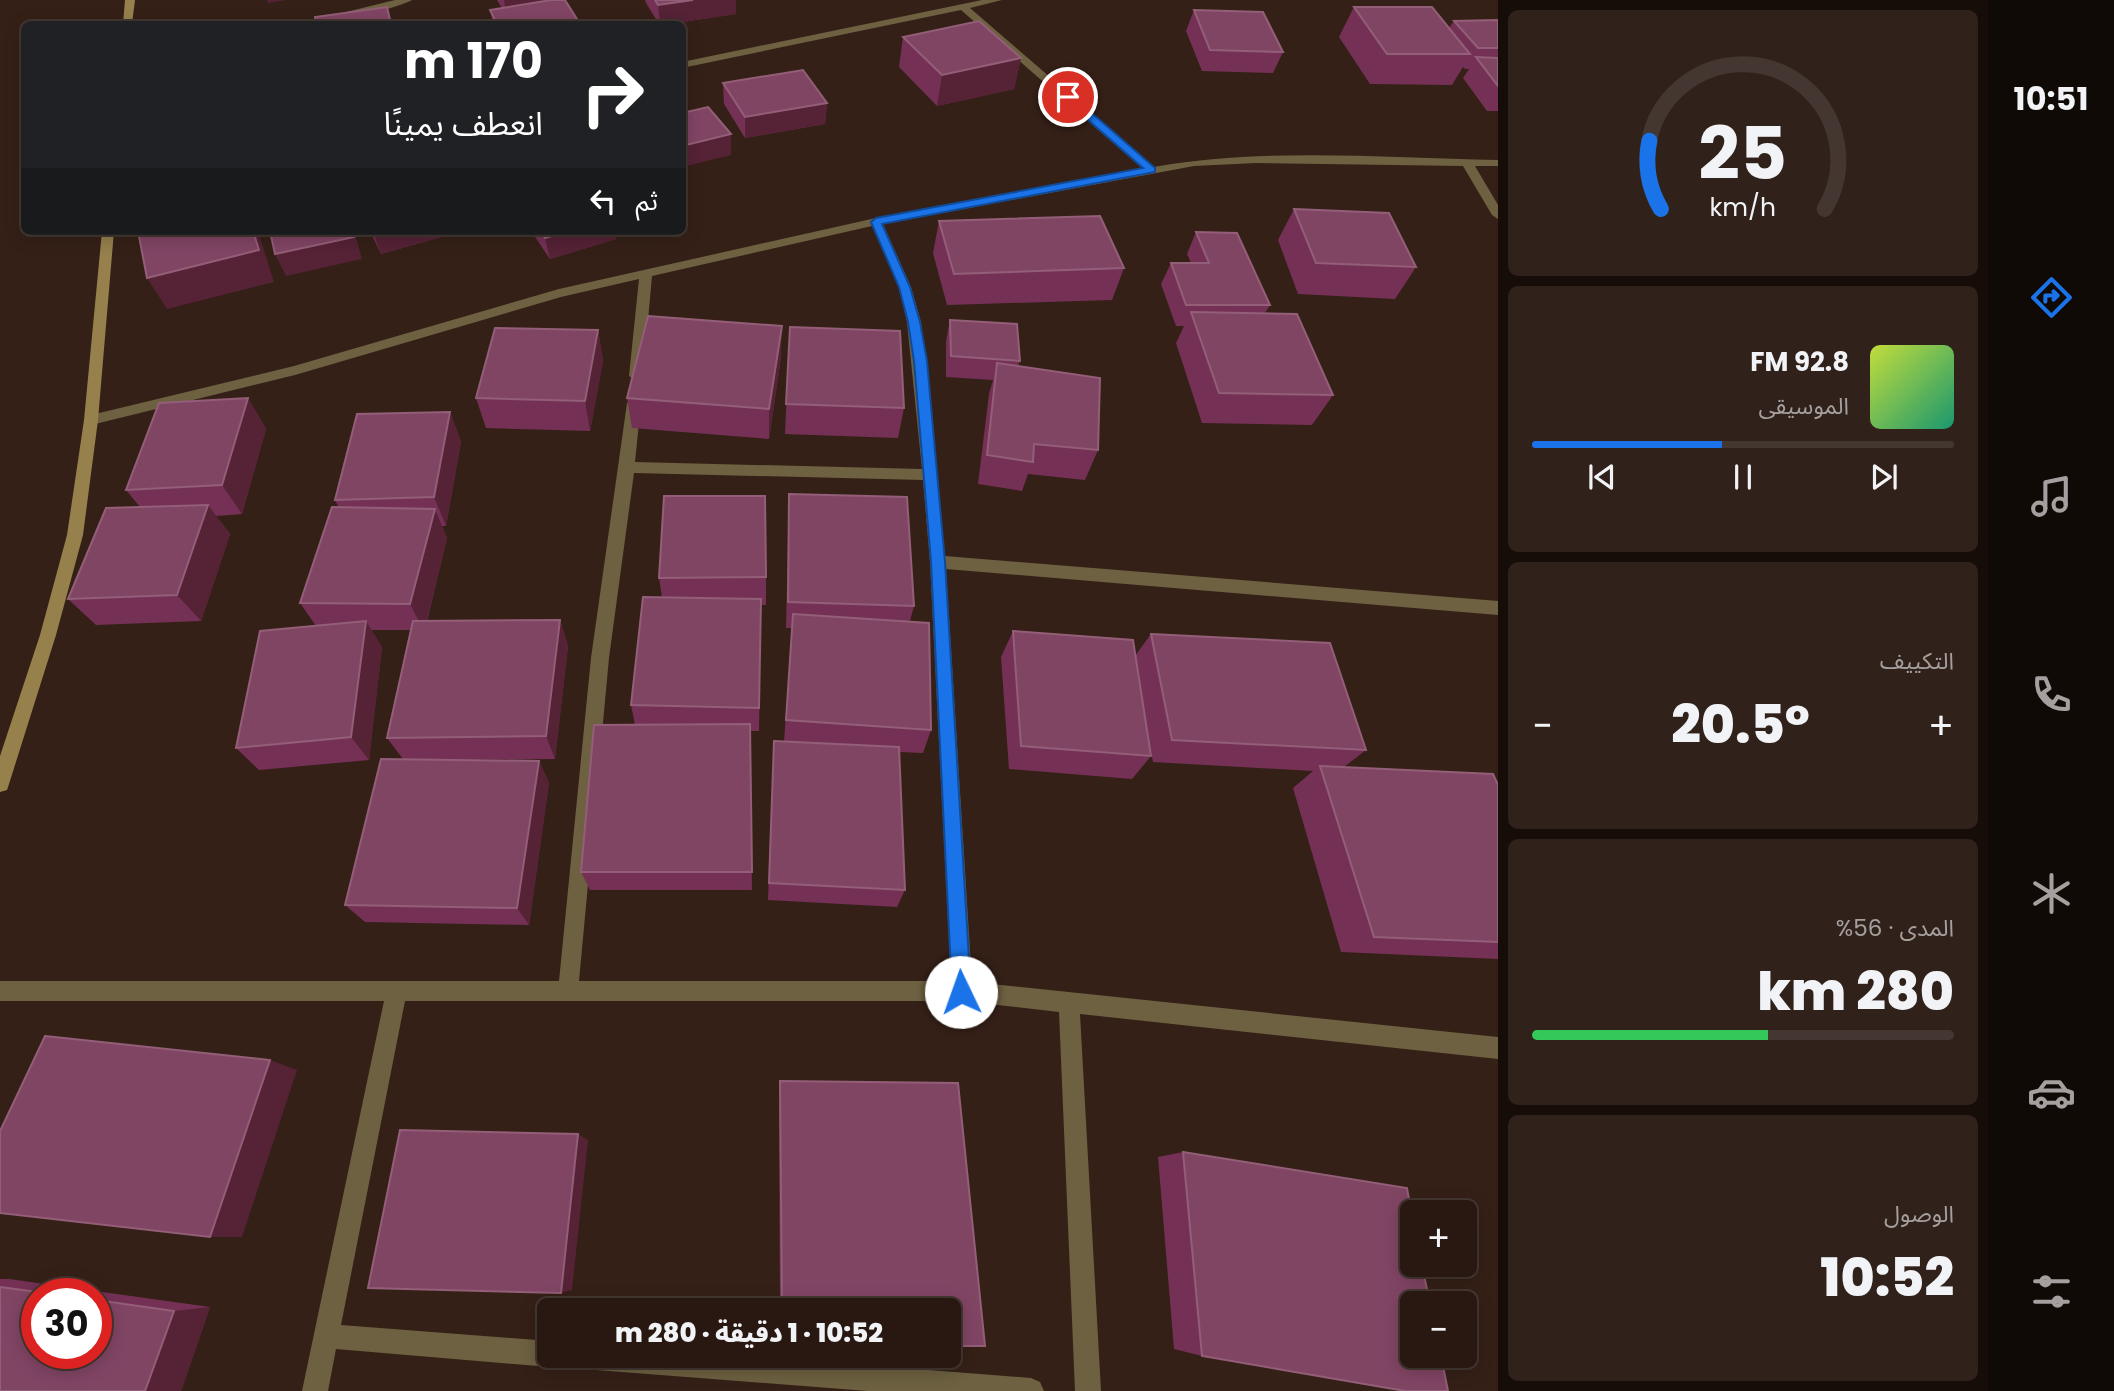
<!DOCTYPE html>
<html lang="ar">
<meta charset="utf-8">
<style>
body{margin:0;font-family:Poppins,"Noto Sans Arabic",sans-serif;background:#30211a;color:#f1f3f6;direction:rtl;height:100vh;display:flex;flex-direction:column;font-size:26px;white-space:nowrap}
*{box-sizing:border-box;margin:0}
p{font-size:23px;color:#a5a09f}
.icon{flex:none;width:38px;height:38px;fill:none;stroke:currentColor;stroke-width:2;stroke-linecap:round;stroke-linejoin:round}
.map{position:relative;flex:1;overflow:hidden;direction:ltr}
.sheet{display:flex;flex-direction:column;gap:10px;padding:10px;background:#160d09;width:490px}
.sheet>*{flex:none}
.top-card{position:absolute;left:21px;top:21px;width:665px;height:214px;border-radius:10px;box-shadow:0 4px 18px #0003,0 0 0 2px #443731;direction:rtl;background:#202124;color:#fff;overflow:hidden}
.tools{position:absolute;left:1400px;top:1200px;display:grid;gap:14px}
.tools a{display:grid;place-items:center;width:77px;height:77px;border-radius:10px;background:#281811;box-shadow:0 4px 18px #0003,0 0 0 2px #443731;font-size:35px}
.speed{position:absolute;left:21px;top:1278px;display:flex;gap:14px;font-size:35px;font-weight:700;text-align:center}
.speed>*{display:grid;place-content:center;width:91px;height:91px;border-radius:50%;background:#281811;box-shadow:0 4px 18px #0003,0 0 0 2px #443731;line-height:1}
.speed .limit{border:10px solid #d22;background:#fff;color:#111}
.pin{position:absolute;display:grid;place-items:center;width:60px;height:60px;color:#fff;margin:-30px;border:4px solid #fff;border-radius:50%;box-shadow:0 2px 7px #0007}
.me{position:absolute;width:77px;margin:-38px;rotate:357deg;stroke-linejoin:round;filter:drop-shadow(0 0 5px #0008)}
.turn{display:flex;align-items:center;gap:24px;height:147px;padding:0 28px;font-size:32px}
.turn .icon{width:91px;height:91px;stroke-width:2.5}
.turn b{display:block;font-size:49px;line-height:60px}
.then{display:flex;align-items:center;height:66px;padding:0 28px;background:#0003;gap:14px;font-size:26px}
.big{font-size:52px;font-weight:800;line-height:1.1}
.sheet .card{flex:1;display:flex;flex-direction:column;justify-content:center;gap:10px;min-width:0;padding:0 24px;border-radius:10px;background:#30211a}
.sheet .dial{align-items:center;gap:0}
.dial svg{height:182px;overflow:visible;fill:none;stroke:#443731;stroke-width:7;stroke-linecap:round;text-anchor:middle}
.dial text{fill:#f1f3f6;stroke:none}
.song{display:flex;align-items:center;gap:21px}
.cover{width:84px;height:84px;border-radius:10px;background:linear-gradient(135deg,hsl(70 70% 55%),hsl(160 70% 35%))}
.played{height:7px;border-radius:4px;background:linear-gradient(90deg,#1a73e8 45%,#443731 45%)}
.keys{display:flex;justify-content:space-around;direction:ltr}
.heat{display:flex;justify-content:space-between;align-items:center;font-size:38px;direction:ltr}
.charge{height:10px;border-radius:5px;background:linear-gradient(90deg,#34c759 56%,#443731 0)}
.trip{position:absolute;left:537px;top:1298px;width:424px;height:70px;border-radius:10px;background:#281811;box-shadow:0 4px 18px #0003,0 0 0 2px #443731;font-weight:800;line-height:70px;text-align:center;direction:rtl}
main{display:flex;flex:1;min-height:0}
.dock{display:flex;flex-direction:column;width:126px;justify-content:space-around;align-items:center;background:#100a07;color:#a5a09f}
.dock .icon{width:49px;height:49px}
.dock .on{color:#1a73e8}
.dock b{font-size:32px;color:#f1f3f6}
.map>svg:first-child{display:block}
</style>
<main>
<nav class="dock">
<b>10:51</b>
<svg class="icon on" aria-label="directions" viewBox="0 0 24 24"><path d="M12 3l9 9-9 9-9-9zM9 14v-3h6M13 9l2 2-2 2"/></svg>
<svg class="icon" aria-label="music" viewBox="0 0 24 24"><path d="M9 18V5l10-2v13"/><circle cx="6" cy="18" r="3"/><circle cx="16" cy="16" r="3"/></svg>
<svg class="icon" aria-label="phone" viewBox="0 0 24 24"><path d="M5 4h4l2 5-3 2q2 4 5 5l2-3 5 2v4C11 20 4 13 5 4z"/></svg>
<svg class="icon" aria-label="climate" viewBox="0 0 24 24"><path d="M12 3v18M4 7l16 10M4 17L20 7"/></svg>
<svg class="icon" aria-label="car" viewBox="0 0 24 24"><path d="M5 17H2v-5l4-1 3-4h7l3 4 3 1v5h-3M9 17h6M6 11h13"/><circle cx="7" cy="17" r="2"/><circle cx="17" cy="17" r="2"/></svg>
<svg class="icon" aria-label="filters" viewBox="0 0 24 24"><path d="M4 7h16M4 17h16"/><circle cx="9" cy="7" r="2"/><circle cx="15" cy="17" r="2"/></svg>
</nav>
<section class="sheet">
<div class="card dial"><svg viewBox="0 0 100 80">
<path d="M14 69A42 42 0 1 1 86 69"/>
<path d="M14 69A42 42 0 0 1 9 39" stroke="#1a73e8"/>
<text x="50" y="56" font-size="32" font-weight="700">25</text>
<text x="50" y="72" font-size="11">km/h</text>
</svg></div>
<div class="card">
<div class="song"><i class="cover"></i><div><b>92.8 FM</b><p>الموسيقى</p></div></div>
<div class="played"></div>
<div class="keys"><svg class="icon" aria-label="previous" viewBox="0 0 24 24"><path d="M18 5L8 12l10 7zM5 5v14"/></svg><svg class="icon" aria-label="pause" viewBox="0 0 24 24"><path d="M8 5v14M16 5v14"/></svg><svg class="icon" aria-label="next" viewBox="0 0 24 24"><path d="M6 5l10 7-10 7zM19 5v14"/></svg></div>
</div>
<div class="card"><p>التكييف</p>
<div class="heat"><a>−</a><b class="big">20.5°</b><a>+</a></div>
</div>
<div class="card"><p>المدى · 56%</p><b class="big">280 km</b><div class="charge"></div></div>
<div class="card"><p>الوصول</p><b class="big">10:52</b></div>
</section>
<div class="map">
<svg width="1498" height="1391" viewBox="0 0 1498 1391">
<rect width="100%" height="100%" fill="#352017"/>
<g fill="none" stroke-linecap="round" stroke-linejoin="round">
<g fill="#6d6141" fill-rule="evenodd">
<path d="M395 0H412C403 6 331 25 321 24L346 12Z"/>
<path d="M982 0H1002L970 8 1154 167C1264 147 1386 158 1498 160V166H1475L1498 205V219L1492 215 1463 166 1256 163 1194 166 883 224 911 287 921 322 945 556 1498 601V615L946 569 972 982 1498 1037V1059L1080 1014 1101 1391H1075L1059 1012 962 1001H405L341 1325 550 1341V1356H562L559 1363 550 1367 336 1349 328 1391H302L384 1001H0V981H559L591 658 627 403 634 398 641 403 635 462 922 469 907 322 899 287 872 226 652 276 643 376 636 381 629 376 639 279 561 297 295 375 91 425 84 420 91 415 294 366 559 289 876 218 1143 169 961 10 682 68V62ZM634 473 923 480 930 562 951 981H579L609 658Z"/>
<path d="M570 1356H748L1031 1378 1040 1382 1044 1391H868L583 1369 574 1365Z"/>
</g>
<g fill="#96814d" fill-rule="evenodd">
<path d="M125 0H135L132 24H123Z"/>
<path d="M102 231H114L98 420 83 535 56 635 9 784 7 790 0 792V756L40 635 67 535 84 420Z"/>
</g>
</g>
<g fill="#743155" fill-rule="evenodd">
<path d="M497 0H565L580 24H493L490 10 502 8Z"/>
<path d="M645 0H736V14L669 24H659L646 3Z"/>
<path d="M1354 7 1449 28 1454 21 1498 20V111H1487L1463 78 1469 69H1465L1463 67 1452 85 1370 84 1339 37Z"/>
<path d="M1194 10 1283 52 1273 73 1202 71 1186 31Z"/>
<path d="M903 37 1021 58 1014 89 937 106 899 67Z"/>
<path d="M723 83 827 103 825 124 745 138 724 104Z"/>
<path d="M1294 209 1416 267 1395 299 1298 294 1278 240Z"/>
<path d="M939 221 1124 268 1112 300 947 305 933 253Z"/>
<path d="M370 231H451L452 234 381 254Z"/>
<path d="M531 231H614L616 239 550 259Z"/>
<path d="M1196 232 1270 305 1265 313 1333 395 1312 425 1202 423 1176 343 1184 326H1176L1161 284 1171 263H1191L1187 254Z"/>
<path d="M950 320 1020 361 1018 366 1098 450 1085 480 1028 474 1022 491 978 484 989 394 993 380 946 377V341Z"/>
<path d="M790 327 904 408 898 438 785 434Z"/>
<path d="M598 330 603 361 590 431 486 428 476 398Z"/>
<path d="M781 357 769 439 632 428 627 398Z"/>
<path d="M248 398 266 429 242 514 216 516 230 534 201 621 96 625 68 599 140 507 126 490Z"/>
<path d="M450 412 461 442 446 526H442L447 538 427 621 560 620 568 646 555 759 450 760 539 761 549 783 529 925 365 922 345 905 403 759 387 738 410 630H371L382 647 369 760 259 770 236 748 316 626 300 603 339 508 335 500Z"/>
<path d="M789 494 914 606 910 621 931 730 923 753 899 752 905 890 897 907 768 900 774 741 784 742 792 628H786Z"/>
<path d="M766 577V605H761L759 731H750L752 890H590L581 872 635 725 631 705 662 597 659 578Z"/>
<path d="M1013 631 1135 656 1151 634 1366 750 1344 767 1498 785V959L1341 952 1293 788 1313 771 1153 762 1146 727 1151 756 1132 779 1009 769 1001 657Z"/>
<path d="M780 1081 948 1311H780L779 1089Z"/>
<path d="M1183 1152 1202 1356 1174 1349 1158 1157Z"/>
<path d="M0 1279H9L210 1307 181 1391H0ZM37 1293H96V1353Z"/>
</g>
<g fill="#552236">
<path d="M267 0H286L268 3Z"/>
<path d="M504 0H564L507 17Z"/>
<path d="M693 0H736V14L669 24H660L658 5Z"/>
<path d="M1021 58 1014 89 937 106 942 75Z"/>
<path d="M827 103 825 124 745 138V117Z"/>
<path d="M731 134V155L682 167V146Z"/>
<path d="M253 231H258L274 282 167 309 147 278Z"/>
<path d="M352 231H354L362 259 286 276 275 254Z"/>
<path d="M378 231H451L452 234 381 254 373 232Z"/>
<path d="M568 231H614L616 239 550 259 545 238Z"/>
<path d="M782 326 781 357 769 439V409Z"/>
<path d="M598 330 603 361 590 431 585 401Z"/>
<path d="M248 398 266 429 242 514 222 485Z"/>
<path d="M450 412 461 442 446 526 434 497Z"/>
<path d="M208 505 230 534 201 621 177 595Z"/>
<path d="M435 509 447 538 424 631 410 604Z"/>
<path d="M560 620 568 646 555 759 546 736Z"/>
<path d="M366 621 382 647 369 760 351 737Z"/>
<path d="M539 761 549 783 529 925 517 908Z"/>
<path d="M270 1060 297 1070 242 1237H210Z"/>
<path d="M578 1134 588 1140 572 1290 561 1293Z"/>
<path d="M210 1307 181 1391H145L174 1311Z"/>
</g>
<g fill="#814564" stroke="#935e77" stroke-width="2">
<path d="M551 0H565L580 24H497L490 10Z"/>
<path d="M655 0H693L658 5Z"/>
<path d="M387 7 391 24H316L315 17Z"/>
<path d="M1354 7H1432L1470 54H1387Z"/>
<path d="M1194 10 1263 12 1283 52 1210 50Z"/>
<path d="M1498 20V48H1478L1454 21Z"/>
<path d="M979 21 1021 58 942 75 903 37Z"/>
<path d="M1476 57 1498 58V86Z"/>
<path d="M803 70 827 103 745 117 723 83Z"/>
<path d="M708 107 731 134 682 146V113Z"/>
<path d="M1294 209 1389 213 1416 267 1316 263Z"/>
<path d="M1100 216 1124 268 954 274 939 221Z"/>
<path d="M138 231H253L259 250 147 278Z"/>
<path d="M270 231H352L354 237 275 254Z"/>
<path d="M541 231H568L545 238Z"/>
<path d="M1196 232 1237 233 1270 305H1186L1171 263H1209Z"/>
<path d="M1191 312 1297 314 1333 395 1219 393Z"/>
<path d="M648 316 782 326 769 409 627 398Z"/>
<path d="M950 320 1017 324 1020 361 951 356Z"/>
<path d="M790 327 900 331 904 408 786 404Z"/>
<path d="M495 328 598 330 585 401 476 398Z"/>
<path d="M997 363 1100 378 1098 450 1034 444 1033 462 987 455Z"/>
<path d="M248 398 222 485 126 490 159 403Z"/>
<path d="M450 412 434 497 335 500 357 414Z"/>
<path d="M789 494 907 497 914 606 788 602Z"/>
<path d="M664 496H765L766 577 659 578Z"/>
<path d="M208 505 177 595 68 599 106 508Z"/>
<path d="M332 507 435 509 410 604 300 603Z"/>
<path d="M643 597 761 599 759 708 631 705Z"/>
<path d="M793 614 929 623 931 730 786 720Z"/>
<path d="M560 620 546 736 387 738 413 621Z"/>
<path d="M366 621 351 737 236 748 260 631Z"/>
<path d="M1013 631 1133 640 1151 756 1021 746Z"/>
<path d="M1151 634 1330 643 1366 750 1172 740Z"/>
<path d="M750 724 752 872H581L594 725Z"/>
<path d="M774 741 899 747 905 890 769 883Z"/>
<path d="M381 759 539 761 517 908 345 905Z"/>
<path d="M1320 766 1493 774 1498 785V942L1374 937Z"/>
<path d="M45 1036 270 1060 210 1237 0 1213V1131Z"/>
<path d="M780 1081 958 1083 985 1346H948V1311H782Z"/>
<path d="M400 1130 578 1134 561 1293 368 1288Z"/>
<path d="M1183 1152 1407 1188 1412 1216V1265H1422L1430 1304H1412V1356H1441L1448 1391H1405L1202 1356Z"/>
<path d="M0 1287 45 1293H37V1353H96V1300L174 1311 145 1391H0Z"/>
</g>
<path fill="#1a73e8" stroke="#114b97" stroke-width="2" d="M1064 95H1071L1155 168V172L882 224 910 287 920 322 927 361 945 562 971 992 968 998 961 1001 955 998 952 992 931 562 914 361 908 322 899 287 871 222 876 218 1143 168 1064 99Z"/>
</svg>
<div class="tools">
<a>+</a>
<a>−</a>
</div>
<div class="speed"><div class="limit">30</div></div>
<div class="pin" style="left:1068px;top:97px;background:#d93025"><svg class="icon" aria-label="arrive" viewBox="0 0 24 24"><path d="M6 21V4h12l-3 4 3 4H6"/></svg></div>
<svg class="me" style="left:961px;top:992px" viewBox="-20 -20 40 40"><circle r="19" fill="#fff"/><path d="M0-13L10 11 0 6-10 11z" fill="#1a73e8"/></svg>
<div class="trip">10:52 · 1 دقيقة · 280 m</div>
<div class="top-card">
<div class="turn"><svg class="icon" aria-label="right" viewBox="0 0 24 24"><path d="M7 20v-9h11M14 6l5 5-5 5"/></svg><div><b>170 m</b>انعطف يمينًا</div></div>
<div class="then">ثم<svg class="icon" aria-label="left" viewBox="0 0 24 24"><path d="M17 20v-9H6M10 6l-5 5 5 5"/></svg></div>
</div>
</div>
</main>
